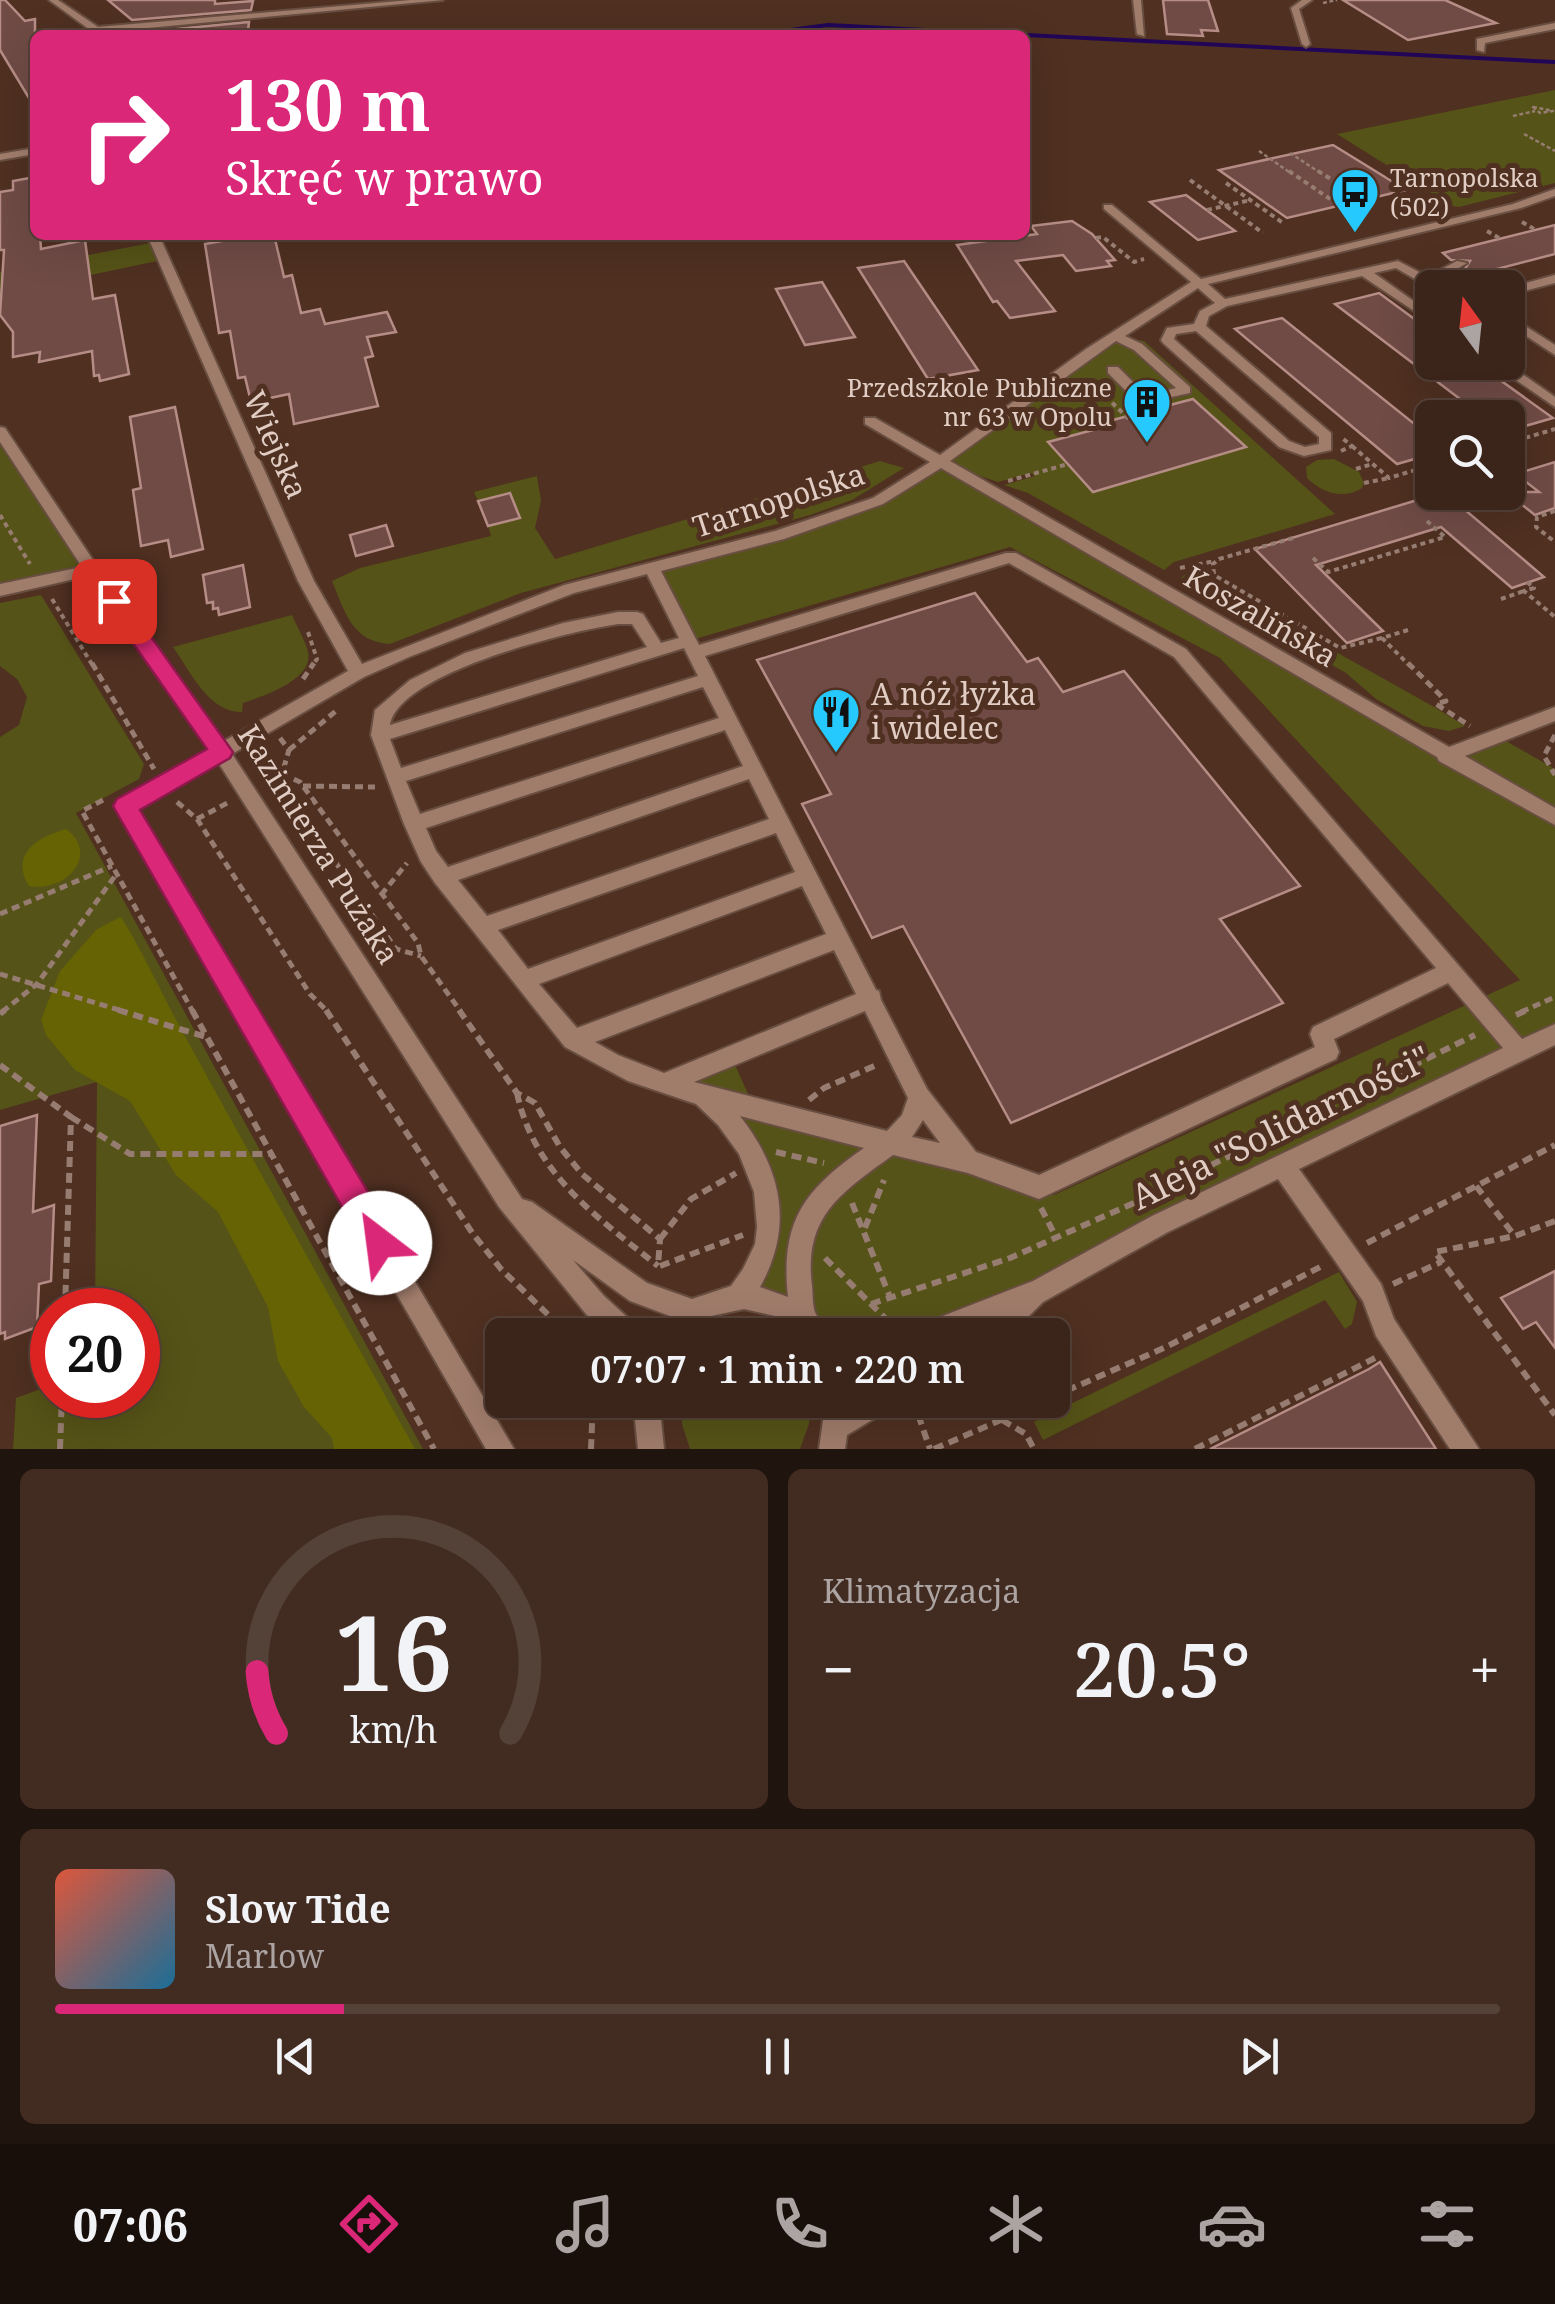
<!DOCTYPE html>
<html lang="pl">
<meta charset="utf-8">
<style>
body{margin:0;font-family:"Noto Serif",serif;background:#422c22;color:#f1f3f6;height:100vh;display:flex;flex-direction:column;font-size:38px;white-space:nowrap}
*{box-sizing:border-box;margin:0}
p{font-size:32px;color:#aca4a2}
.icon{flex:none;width:55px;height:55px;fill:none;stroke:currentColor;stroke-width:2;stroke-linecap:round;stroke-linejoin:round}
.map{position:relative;height:1449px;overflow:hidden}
.panel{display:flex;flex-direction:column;gap:20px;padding:20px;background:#20140e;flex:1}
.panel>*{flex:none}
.top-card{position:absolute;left:30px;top:30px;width:1000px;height:210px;border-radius:15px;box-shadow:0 10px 40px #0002,0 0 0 2px #544138;background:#db2777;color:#fff;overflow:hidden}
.needle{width:65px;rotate:345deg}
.buttons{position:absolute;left:1415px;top:270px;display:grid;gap:20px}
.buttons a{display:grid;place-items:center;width:110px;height:110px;border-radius:15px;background:#3b2419;box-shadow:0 10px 40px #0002,0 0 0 2px #544138;font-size:50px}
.speed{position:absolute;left:30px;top:1288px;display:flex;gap:20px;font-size:50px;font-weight:700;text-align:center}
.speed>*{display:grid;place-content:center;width:130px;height:130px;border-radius:50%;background:#3b2419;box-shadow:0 10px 40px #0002,0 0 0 2px #544138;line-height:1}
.speed .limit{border:15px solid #d22;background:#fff;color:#111}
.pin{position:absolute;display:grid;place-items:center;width:85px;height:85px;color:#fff;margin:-42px;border-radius:20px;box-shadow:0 5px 15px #0006}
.me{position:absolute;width:110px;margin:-55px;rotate:330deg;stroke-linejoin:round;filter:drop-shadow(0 0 8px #0008)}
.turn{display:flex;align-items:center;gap:35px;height:210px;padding:0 30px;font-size:45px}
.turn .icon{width:130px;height:130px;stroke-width:2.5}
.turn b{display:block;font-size:70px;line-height:85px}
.big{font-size:75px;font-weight:600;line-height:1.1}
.panel .tile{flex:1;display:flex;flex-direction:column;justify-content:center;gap:15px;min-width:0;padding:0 35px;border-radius:15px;background:#422c22}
.panel .dial{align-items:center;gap:0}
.dial svg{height:260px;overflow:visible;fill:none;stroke:#544138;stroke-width:7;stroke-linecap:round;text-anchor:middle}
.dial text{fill:#f1f3f6;stroke:none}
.song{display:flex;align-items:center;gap:30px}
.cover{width:120px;height:120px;border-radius:15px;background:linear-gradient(135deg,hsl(10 70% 55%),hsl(200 70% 35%))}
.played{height:10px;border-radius:5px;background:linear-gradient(90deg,#db2777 20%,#544138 20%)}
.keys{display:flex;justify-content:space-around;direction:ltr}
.heat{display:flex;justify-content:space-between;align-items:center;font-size:55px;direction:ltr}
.panel .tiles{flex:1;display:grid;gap:20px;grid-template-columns:1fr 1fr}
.tile:last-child{grid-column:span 2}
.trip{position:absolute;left:485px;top:1318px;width:585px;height:100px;border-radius:15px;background:#3b2419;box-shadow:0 10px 40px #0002,0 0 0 2px #544138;font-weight:600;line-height:100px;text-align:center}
.tab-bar{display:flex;height:160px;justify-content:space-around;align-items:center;background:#180e0a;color:#aca4a2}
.tab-bar .icon{width:70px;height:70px}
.tab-bar .selected{color:#db2777}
.tab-bar b{font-size:45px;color:#f1f3f6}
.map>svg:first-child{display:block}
</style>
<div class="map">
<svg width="1555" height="1449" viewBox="0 0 1555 1449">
<rect width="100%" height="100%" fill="#4f3021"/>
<g fill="#555317">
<path d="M1555 90V183L1459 207 1452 206 1337 134Z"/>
<path d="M156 242 162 260 0 294V272Z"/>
<path d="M1115 336 1144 341 1335 514 1174 562 1164 570 1028 493 1004 485 1035 476 1031 473 998 482 947 465 1555 817V1034L1160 1224 991 1335H818L739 1295 770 1214 729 1119 665 1083 731 1056 748 1094 1054 1195 1520 980 1220 658 1010 547 688 641 652 568 872 503Z"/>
<path d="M0 431 92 570 0 590Z"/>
<path d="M1334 459 1359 472 1364 483 1362 488C1343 500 1322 493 1307 478L1306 467 1317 460Z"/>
<path d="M880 461 904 468 852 500 810 515 521 593 390 644C352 642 345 612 332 581L360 568 491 536 488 526 520 517 510 493 478 501 474 492 537 476 541 501 535 528 555 559Z"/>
<path d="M1190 570 1436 708 1465 726 1449 731 1423 726 1376 699 1346 673 1180 579Z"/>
<path d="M41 595 144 764 139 779 76 813 423 1449H13L16 1398 52 1385V1395H138V1310H95L97 1082 0 1110V737L19 725 27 697 17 679 0 666V603Z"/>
<path d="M292 615C297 627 305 640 308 652 314 680 263 696 243 703L242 712C209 713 190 671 173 647Z"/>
<path d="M1497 736 1555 769V812L1460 758Z"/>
<path d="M1339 1272 1357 1302 1352 1324 1345 1329 1325 1300 1043 1440 1034 1422Z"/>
<path d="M682 1400H810L809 1424 800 1449H690L682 1424Z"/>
</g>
<g fill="#666305">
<path d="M66 829C101 855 65 893 29 886 9 854 38 837 66 829Z"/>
<path d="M120 917C127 921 172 1013 181 1029 258 1170 337 1309 415 1449H334L332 1438 304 1407 278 1361 268 1307 218 1212 176 1175 130 1101 75 1070 46 1035 41 1020 60 971 96 930Z"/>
</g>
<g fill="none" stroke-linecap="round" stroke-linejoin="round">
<path stroke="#210657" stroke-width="4" d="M752 35 828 25 1555 62"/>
</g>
<g fill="#704b46" stroke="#b68c86" stroke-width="2.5">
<path d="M0 0H5L25 21 35 19V108L0 50Z"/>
<path d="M108 0H215V4L253 1 251 10 132 20Z"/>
<path d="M1163 0H1208L1218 31 1201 30 1203 36 1167 34Z"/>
<path d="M1343 0H1445L1496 23 1408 40Z"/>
<path d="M249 22 248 30 204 35 146 32Z"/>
<path d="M1333 145 1406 190 1287 218 1219 170Z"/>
<path d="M35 177V235H40L41 249 85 240 93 299 115 295 129 374 100 381 99 375 94 376 92 351 39 362 40 352 13 357V332L0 315 4 250H0V192L13 190V181Z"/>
<path d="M1186 195 1235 231 1198 240 1150 202Z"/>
<path d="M1072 221 1092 234 1115 260 1107 261 1111 266 1076 271 1063 255 1016 261 1055 311 1010 318 997 301 993 302 957 245 1037 234 1031 226Z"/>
<path d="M1555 225V254L1474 275 1465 269 1470 261 1451 260 1443 253Z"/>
<path d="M256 235H274L284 277 292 275 301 313 320 309 325 324 387 312 396 332 367 337 373 356 365 358 378 406 294 424 289 394 251 402 245 377 238 378 230 331 219 333 205 244Z"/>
<path d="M904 261 978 370 928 379 858 268Z"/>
<path d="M822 282 855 337 805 345 776 289Z"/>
<path d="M1379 293 1432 332V362H1475L1553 418 1508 431V418H1485L1335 304Z"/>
<path d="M1282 318 1432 438V454L1397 464 1235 329Z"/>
<path d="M1193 399 1246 447 1093 492 1048 442 1093 430 1090 426Z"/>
<path d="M175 407 203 549 171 557 168 540 141 546 133 490 141 488 130 417Z"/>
<path d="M1555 462V508L1535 515 1506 492H1539L1516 474Z"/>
<path d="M1444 492 1544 577 1512 588 1441 527 1316 565 1383 631 1347 643 1255 549Z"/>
<path d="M510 493 520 518 488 526 478 501Z"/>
<path d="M386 525 393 546 356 556 350 535Z"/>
<path d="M243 565 250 607 219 615 218 608 213 609V602L207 603 203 575Z"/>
<path d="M975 593 1027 662 1038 658 1063 692 1124 671 1300 886 1220 919 1283 1003 1011 1123 903 926 872 938 802 804 831 794 757 660Z"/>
<path d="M37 1115 33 1212 54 1205 51 1281 39 1284 37 1327 5 1339V1332L0 1334V1126Z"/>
<path d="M1555 1271V1348L1536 1322 1523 1329 1501 1298Z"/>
<path d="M1380 1362 1436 1449H1210L1369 1369Z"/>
</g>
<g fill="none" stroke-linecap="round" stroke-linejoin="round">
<g stroke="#684e40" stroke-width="4">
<g id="minor">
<path d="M49 0H58L98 27 411 0H443L105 32 107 35H97Z"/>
<path d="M1133 0H1141L1144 36 1137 34Z"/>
<path d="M1302 0H1312L1299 9 1310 44 1306 47 1302 44 1291 8Z"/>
<path d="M1555 23V29L1485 43 1484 52 1477 50V39Z"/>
<path d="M35 148V154L0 160V154Z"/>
<path d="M1555 189V196L1521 208 1208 284 1225 299 1398 261 1444 285 1446 288 1432 289 1396 268 1374 273 1432 314V323L1362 276 1227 306 1209 316 1206 326 1331 433V450L1304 456 1279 447 1163 343 1161 340 1167 328 1194 324 1200 311 1215 303 1198 288 1125 336 1142 344 1190 387V393L1139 404 1108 373V367H1118L1147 396 1176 388 1134 350 1116 341 950 461 1449 747 1555 707V721L1465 756 1555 808V825L1439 761 1437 757 941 468 883 504 784 539 661 571 699 645 1006 553H1016L1186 649 1522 1039 1555 1024V1045L1299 1169 1381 1284 1394 1319 1479 1449H1450L1376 1336 1363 1301 1278 1179 1168 1232 1043 1302 1010 1335H978L983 1326 958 1335H913L917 1326 1033 1281 1152 1216 1503 1048 1448 983 1334 1039 1339 1052 1336 1059 1039 1199 968 1173 893 1155C842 1192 803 1216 812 1286 813 1295 812 1309 817 1316 822 1324 827 1326 831 1335H800L775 1316 744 1309 711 1316 687 1335H656L670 1316 630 1301 573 1260 604 1296 637 1326 641 1335H609L586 1314 499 1207 218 762 136 810 514 1449H486L116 807 118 802 210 749 88 576 0 596V584L82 567 0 442V427L5 428 97 566 224 741 348 671 298 581 147 235H159L314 581 362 664 564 585 775 531 873 498 930 462 865 424V418H875L940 455 1086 349 1191 282 1104 209V205H1112L1201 279 1513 204ZM1196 331 1319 437V444L1305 447 1289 441 1174 339 1176 334ZM1009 563 1174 657 1436 968 1313 1027 1310 1034 1315 1047 1039 1175 976 1152 927 1089 881 1000 879 991 876 990 705 656ZM647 574 679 638 661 643 643 614 637 612H618L563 623 465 653 410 680 375 710 371 735 404 824 421 862 435 883 565 1047 628 1081 696 1104 718 1125 739 1154 754 1192 757 1227 755 1244 743 1269 731 1286 692 1299 647 1283 532 1202 522 1199 232 754 364 677 409 657 574 593ZM618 624H632L647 647 390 725C399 672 570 631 618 624ZM684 648 698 676 401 768 390 739ZM703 687 719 718 420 814 406 781ZM725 730 743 766 448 867 436 851 426 828ZM749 779 769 819 487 916 458 880ZM776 833 795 872 528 969 498 930ZM802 886 826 934 577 1028 539 984ZM834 950 856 994 664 1073 618 1055 595 1042ZM865 1011 908 1098 902 1115 887 1131 694 1082ZM740 1116 864 1148C804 1190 780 1221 788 1297L760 1287C794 1226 782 1170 740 1116ZM923 1120 940 1143 912 1137Z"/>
<path d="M1457 261 1467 263 1450 273 1467 288H1453L1436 272Z"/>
<path d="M1555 275V283L1508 295V288Z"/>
<path d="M1508 315 1555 345V355L1508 324Z"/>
<path d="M1490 362H1505L1555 397V407Z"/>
<path d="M633 1400H659L664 1449H638Z"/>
<path d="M826 1400H852V1403L856 1400H894L890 1409 847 1435 845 1449H819Z"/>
</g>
</g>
<g stroke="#977d71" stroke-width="2.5" stroke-dasharray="4 2.5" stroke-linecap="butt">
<path d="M1323 3 1337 0"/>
<path d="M1533 107 1553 111 1540 113Z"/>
<path d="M1513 116 1535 111"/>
<path d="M1524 134 1555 151"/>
<path d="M1259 151 1292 174"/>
<path d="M1290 153 1322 174"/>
</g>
<g stroke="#977d71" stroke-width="4" stroke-dasharray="5 4" stroke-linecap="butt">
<path d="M1289 171 1355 216"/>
<path d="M1318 171 1367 202"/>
<path d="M1190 180 1263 233"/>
<path d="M1226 183 1283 223"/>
<path d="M1207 210 1251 200"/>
<path d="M1522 222 1534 229"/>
<path d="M1487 231 1499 238"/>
<path d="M1096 238 1103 237 1134 262 1144 259"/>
<path d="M1085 381 1100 391"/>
<path d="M1071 390 1077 393 1070 398 1100 391 1131 421"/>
<path d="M1508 443 1555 429"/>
<path d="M1352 446 1389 478 1432 465"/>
<path d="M1341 451 1352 446 1342 438"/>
<path d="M1356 469 1372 464"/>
<path d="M1008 481 1068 464"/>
<path d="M1364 483 1389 478"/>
<path d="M1555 511 1537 517 1536 527 1555 542"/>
<path d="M0 515 30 564"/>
<path d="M1293 538 1219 559 1213 564 1214 575 1340 648 1382 638"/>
<path d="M1313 558 1328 572 1445 537 1427 521"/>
<path d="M1180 568 1215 561"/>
<path d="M1527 582 1534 588 1524 591 1555 617"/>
<path d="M52 599 93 666"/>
<path d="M1501 599 1524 591"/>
<path d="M1408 630 1382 638 1410 666"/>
<path d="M308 632 317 659 312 666"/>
</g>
<g stroke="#977d71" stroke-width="5" stroke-dasharray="8 5" stroke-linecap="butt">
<path d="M92 663 154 769"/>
<path d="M1408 663 1446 701 1436 704 1470 726"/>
<path d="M303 679 314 663"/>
<path d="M1555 735 1544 756 1555 775"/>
<path d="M280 738 289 750 282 774 283 787 396 949 421 956"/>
<path d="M289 750 336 711"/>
<path d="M282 774 300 782 418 943 421 956 461 1012"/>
<path d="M263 784 282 774"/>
<path d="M303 786 375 787"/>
<path d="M103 800 82 811 193 1012"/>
<path d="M177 802 197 819 310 994 328 1012"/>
<path d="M197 819 231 801"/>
<path d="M381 895 407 863"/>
<path d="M0 914 112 866"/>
<path d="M0 974 126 1012"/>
<path d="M2 1012 37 984 115 876"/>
<path d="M1521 1012 1555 997"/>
</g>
<g stroke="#977d71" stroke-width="6" stroke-dasharray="10 6" stroke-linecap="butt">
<path d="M118 1010 206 1037"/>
<path d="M192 1010 434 1449"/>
<path d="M326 1010 473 1234 501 1269 569 1335"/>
<path d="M459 1010 517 1093 535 1103 560 1147 582 1174 660 1239 658 1266"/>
<path d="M0 1014 5 1010"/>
<path d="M1516 1015 1527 1010"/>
<path d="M0 1065 71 1117 65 1310"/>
<path d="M517 1093C534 1174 597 1217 658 1266"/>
<path d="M809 1100 824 1088 879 1064"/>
<path d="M71 1117 130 1154H271"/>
<path d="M776 1152 824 1163"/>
<path d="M1476 1186 1514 1235"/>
<path d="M852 1203 890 1297"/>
<path d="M1041 1208 1056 1237"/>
<path d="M1555 1221 1515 1236 1435 1252 1555 1415"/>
<path d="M865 1228 884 1180"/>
<path d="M660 1239 691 1199 736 1173"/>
<path d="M1367 1243 1555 1145"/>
<path d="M825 1258 885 1318 891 1335"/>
<path d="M660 1266 743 1235"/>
<path d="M1393 1284 1441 1262"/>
<path d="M871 1304 1010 1258 1134 1203 1475 1035"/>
<path d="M1052 1397 1164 1348 1322 1266"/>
<path d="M913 1400 930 1449"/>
<path d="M1002 1420 1026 1434 1034 1449"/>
<path d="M60 1449 62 1395"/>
<path d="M591 1449 593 1400"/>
<path d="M934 1449 1047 1400"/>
<path d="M1195 1449 1375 1358"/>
</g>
<use href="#minor" fill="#a07c6b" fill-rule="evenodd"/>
</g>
<path fill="#db2777" stroke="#8e194d" stroke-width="2.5" d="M114 594 122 596 233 752 230 758 140 810 392 1232 396 1243 392 1254 380 1258 369 1254 113 806 117 799 207 749 107 606 104 601Z"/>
<defs>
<g id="bus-pin" transform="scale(2.5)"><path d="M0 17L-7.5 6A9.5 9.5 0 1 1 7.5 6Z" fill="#26c9fe" stroke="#4f3021"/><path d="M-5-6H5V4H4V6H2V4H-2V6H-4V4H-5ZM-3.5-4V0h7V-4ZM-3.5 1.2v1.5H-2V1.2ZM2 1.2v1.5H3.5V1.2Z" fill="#111"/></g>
<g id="building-pin" transform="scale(2.5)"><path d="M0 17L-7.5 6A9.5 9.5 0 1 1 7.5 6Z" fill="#26c9fe" stroke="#4f3021"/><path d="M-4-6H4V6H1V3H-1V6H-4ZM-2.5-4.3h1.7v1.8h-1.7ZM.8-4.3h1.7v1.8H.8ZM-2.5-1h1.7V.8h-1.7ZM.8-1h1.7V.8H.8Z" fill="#111"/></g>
<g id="restaurant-pin" transform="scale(2.5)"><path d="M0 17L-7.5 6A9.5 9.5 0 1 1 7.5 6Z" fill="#26c9fe" stroke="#4f3021"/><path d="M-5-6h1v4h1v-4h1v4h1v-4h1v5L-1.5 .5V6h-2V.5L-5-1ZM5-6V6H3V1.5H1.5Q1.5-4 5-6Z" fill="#111"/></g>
</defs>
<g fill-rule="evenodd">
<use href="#bus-pin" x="1355" y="192"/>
<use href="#building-pin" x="1147" y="402"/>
<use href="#restaurant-pin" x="836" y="712"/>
</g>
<g text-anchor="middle" stroke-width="10" stroke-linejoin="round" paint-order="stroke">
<g font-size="25" fill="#e1cdc3" stroke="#4f3021" text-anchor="start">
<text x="1390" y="187">Tarnopolska<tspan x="1390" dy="29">(502)</tspan></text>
<text x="1112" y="397" text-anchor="end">Przedszkole Publiczne<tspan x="1112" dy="29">nr 63 w Opolu</tspan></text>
</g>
<g font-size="30" fill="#e1cdc3" stroke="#4f3021">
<text transform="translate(275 445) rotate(66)" y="10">Wiejska</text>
<text transform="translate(779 501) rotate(-18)" y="10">Tarnopolska</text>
<text transform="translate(1260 617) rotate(30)" y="10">Koszalińska</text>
<text transform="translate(318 845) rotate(58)" y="10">Kazimierza Pużaka</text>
</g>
<g font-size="30" fill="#e1cdc3" stroke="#4f3021" text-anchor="start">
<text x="871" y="705">A nóż łyżka<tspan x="871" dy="34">i widelec</tspan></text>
</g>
<g font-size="35" fill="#e1cdc3" stroke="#4f3021">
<text transform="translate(1281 1128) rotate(-26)" y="12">Aleja "Solidarności"</text>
</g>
</g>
</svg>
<div class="buttons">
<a><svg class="needle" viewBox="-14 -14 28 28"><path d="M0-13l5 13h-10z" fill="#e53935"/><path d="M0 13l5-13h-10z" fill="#aca4a2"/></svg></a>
<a><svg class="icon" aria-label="search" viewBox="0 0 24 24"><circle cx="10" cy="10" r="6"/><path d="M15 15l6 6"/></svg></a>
</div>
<div class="speed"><div class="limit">20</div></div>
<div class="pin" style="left:114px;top:601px;background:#d93025"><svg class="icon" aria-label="arrive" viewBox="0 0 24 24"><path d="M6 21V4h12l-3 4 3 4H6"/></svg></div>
<svg class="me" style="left:380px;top:1243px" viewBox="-20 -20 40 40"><circle r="19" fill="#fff"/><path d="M0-13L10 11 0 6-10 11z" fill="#db2777"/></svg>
<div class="trip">07:07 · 1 min · 220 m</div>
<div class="top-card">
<div class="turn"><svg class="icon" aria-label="right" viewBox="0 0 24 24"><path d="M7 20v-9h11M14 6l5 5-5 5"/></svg><div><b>130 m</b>Skręć w prawo</div></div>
</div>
</div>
<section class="panel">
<div class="tiles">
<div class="tile dial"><svg viewBox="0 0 100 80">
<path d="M14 69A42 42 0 1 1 86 69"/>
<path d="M14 69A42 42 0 0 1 8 50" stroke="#db2777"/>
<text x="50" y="56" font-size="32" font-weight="700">16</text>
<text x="50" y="72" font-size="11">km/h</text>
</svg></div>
<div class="tile"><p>Klimatyzacja</p>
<div class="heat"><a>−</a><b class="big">20.5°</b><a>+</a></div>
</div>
<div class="tile">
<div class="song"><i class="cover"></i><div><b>Slow Tide</b><p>Marlow</p></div></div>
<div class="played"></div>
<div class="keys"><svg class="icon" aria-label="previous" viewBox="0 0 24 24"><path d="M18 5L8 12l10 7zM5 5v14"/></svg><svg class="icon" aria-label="pause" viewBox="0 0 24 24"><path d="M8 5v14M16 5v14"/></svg><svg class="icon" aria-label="next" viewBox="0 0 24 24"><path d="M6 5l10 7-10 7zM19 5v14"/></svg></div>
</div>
</div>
</section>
<nav class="tab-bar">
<b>07:06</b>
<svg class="icon selected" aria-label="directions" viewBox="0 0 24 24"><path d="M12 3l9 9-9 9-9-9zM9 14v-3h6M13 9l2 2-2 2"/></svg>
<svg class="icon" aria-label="music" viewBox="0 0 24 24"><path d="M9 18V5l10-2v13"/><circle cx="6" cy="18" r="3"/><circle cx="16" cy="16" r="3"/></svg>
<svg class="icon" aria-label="phone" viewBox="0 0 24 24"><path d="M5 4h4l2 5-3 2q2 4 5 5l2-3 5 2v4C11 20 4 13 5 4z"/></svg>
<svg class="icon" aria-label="climate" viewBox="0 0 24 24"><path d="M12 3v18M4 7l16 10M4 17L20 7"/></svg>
<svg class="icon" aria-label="car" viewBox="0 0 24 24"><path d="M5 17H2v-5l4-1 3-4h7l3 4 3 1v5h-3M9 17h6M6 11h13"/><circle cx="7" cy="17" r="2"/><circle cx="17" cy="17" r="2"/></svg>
<svg class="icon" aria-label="filters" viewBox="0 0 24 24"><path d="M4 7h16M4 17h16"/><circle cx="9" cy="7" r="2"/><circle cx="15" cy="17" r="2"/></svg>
</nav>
